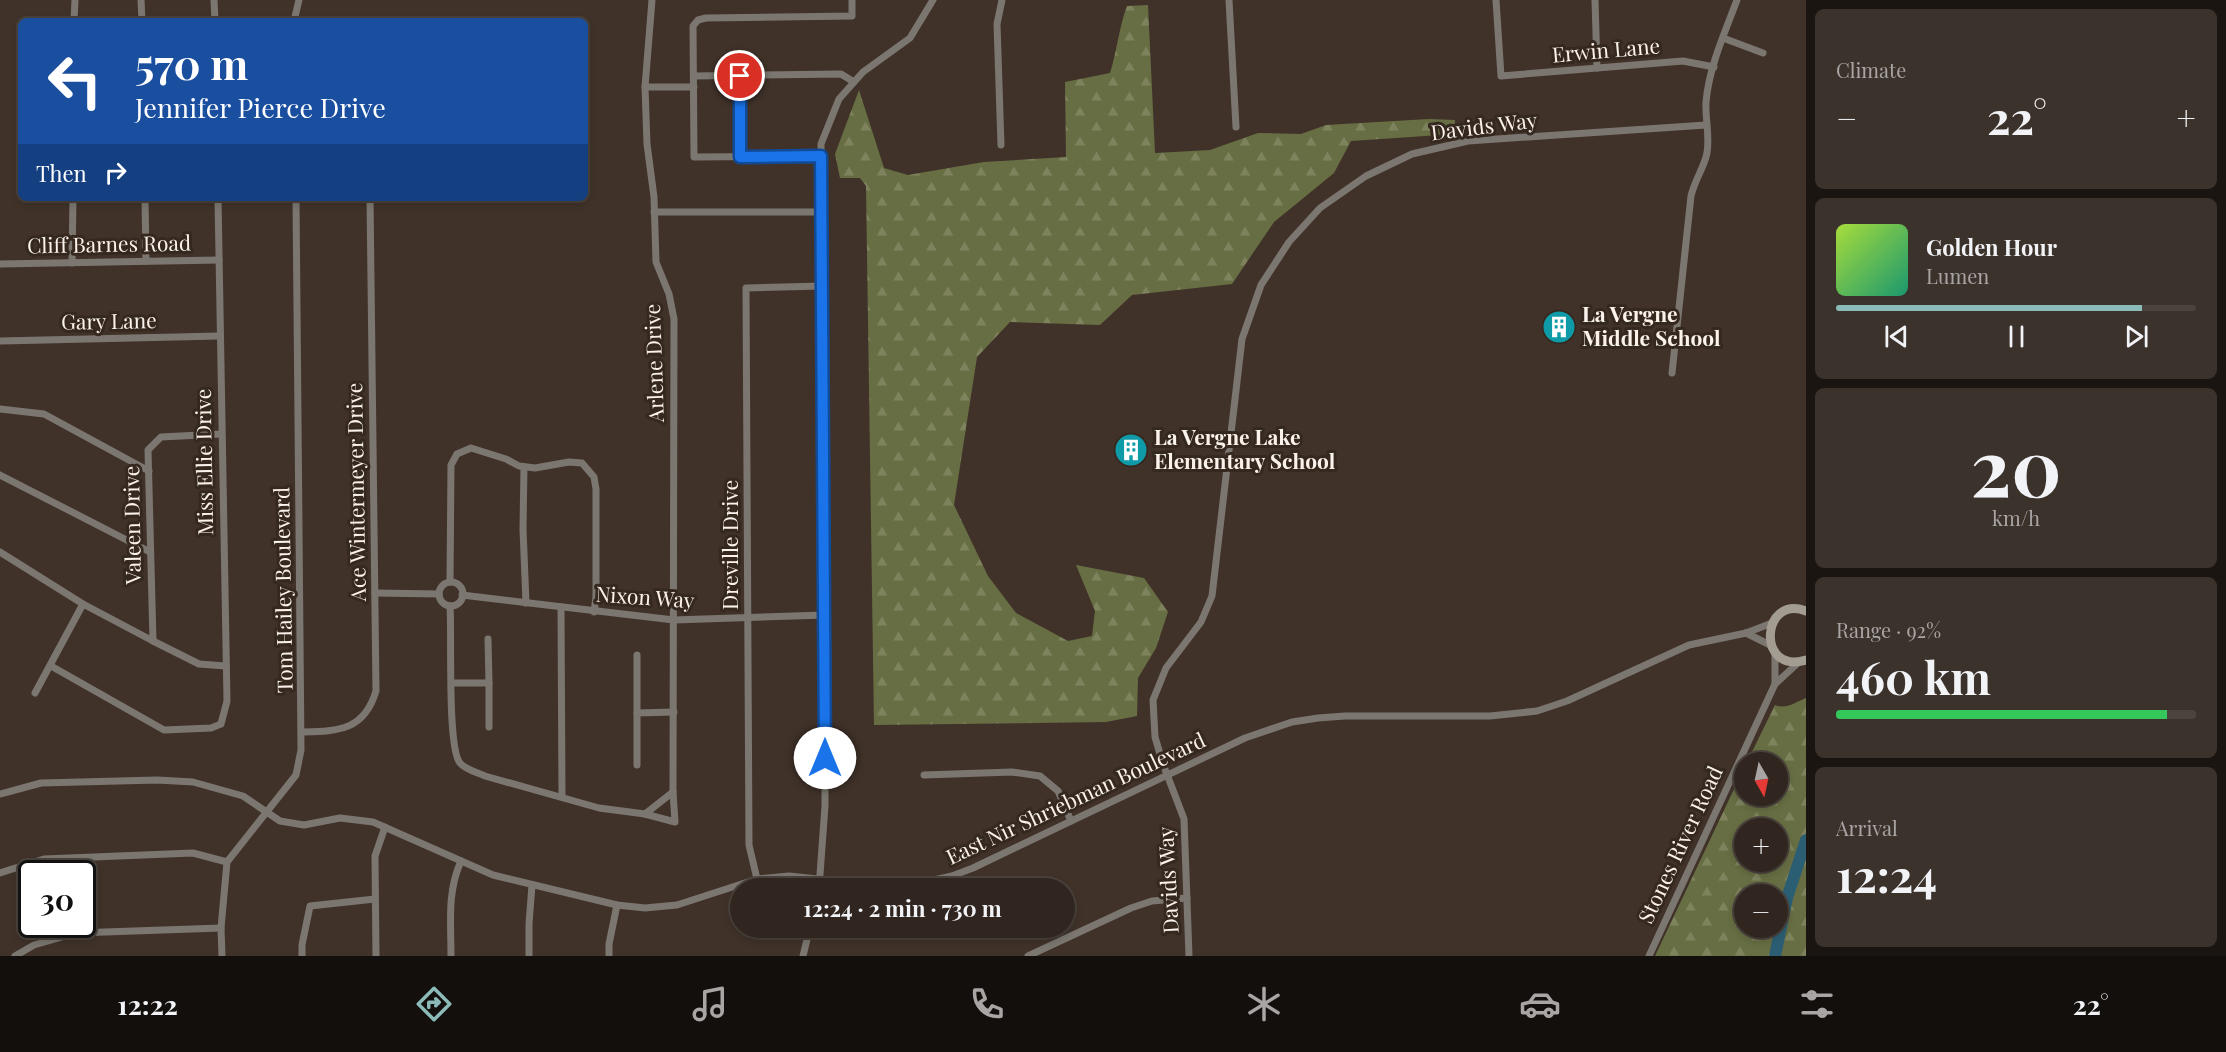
<!DOCTYPE html>
<meta charset="utf-8">
<style>
body{margin:0;font-family:"Playfair Display",serif;background:#3c322c;color:#f1f3f6;height:100vh;display:flex;flex-direction:column;font-size:22px;white-space:nowrap}
*{box-sizing:border-box;margin:0}
p{font-size:20px;color:#a8a5a4}
.icon{flex:none;width:33px;height:33px;fill:none;stroke:currentColor;stroke-width:2;stroke-linecap:round;stroke-linejoin:round}
.map{position:relative;flex:1;overflow:hidden}
.details{display:flex;flex-direction:column;gap:9px;padding:9px;background:#1a1511;width:420px}
.details>*{flex:none}
.top-card{position:absolute;left:18px;top:18px;width:570px;height:183px;border-radius:9px;box-shadow:0 3px 9px #0003,0 0 0 2px #4b433d;background:#1a4fa0;color:#fff;overflow:hidden}
.needle{width:39px;rotate:171deg}
.controls{position:absolute;left:1734px;top:752px;display:grid;gap:12px}
.controls a{display:grid;place-items:center;width:54px;height:54px;border-radius:50%;background:#30261f;box-shadow:0 3px 9px #0003,0 0 0 2px #4b433d;font-size:30px}
.speed{position:absolute;left:18px;top:860px;display:flex;gap:12px;font-size:30px;font-weight:700;text-align:center}
.speed>*{display:grid;place-content:center;width:78px;height:78px;border-radius:50%;background:#30261f;box-shadow:0 3px 9px #0003,0 0 0 2px #4b433d;line-height:1}
.speed .limit{border:3px solid #111;border-radius:9px;background:#fff;color:#111}
.pin{position:absolute;display:grid;place-items:center;width:51px;height:51px;color:#fff;margin:-26px;border:3px solid #fff;border-radius:50%;box-shadow:0 2px 6px #0007}
.me{position:absolute;width:66px;margin:-33px;rotate:0deg;stroke-linejoin:round;filter:drop-shadow(0 0 4px #0008)}
.turn{display:flex;align-items:center;gap:21px;height:126px;padding:0 18px;font-size:27px}
.turn .icon{width:78px;height:78px;stroke-width:2.5}
.turn b{display:block;font-size:42px;line-height:51px}
.then{display:flex;align-items:center;height:57px;padding:0 18px;background:#0003;gap:12px;font-size:22px}
.big{font-size:45px;font-weight:700;line-height:1.1}
.details .tile{flex:1;display:flex;flex-direction:column;justify-content:center;gap:9px;min-width:0;padding:0 21px;border-radius:9px;background:#3c322c}
.details .dial{align-items:center;gap:0}
.dial b{font-size:78px;line-height:1}
.song{display:flex;align-items:center;gap:18px}
.cover{width:72px;height:72px;border-radius:9px;background:linear-gradient(135deg,hsl(80 70% 55%),hsl(160 70% 35%))}
.played{height:6px;border-radius:3px;background:linear-gradient(90deg,#8bbbb9 85%,#4b433d 85%)}
.keys{display:flex;justify-content:space-around;direction:ltr}
.heat{display:flex;justify-content:space-between;align-items:center;font-size:33px;direction:ltr}
.charge{height:9px;border-radius:4px;background:linear-gradient(90deg,#34c759 92%,#4b433d 0)}
.trip{position:absolute;left:730px;top:878px;width:345px;height:60px;border-radius:30px;background:#30261f;box-shadow:0 3px 9px #0003,0 0 0 2px #4b433d;font-weight:700;line-height:60px;text-align:center}
.dock{display:flex;height:96px;justify-content:space-around;align-items:center;background:#130f0c;color:#a8a5a4}
.dock .icon{width:42px;height:42px}
.dock .selected{color:#8bbbb9}
.dock b{font-size:27px;color:#f1f3f6}
main{display:flex;flex:1;min-height:0}
.map>svg:first-child{display:block}
</style>
<main>
<div class="map">
<svg width="1806" height="956" viewBox="0 0 1806 956">
<defs>
<pattern id="forest-firs" width="22" height="20" patternUnits="userSpaceOnUse" patternTransform="scale(1.5)"><rect width="22" height="20" fill="#676e43"/><path d="M5 1l3.5 6h-7zM16 11l3.5 6h-7z" fill="#7e835e"/></pattern>
</defs>
<rect width="100%" height="100%" fill="#403229"/>
<g fill="url(#forest-firs)" fill-rule="evenodd">
<path d="M1148 5 1155 153 1210 150 1258 133 1301 134 1326 125 1429 119 1455 120V134L1351 141 1334 173 1274 222 1232 284 1132 295 1100 325 1010 322 977 357 954 505 988 576 1016 613 1068 641 1092 636 1095 611 1076 565 1144 578 1168 612 1156 648 1138 678 1137 716 1106 722 874 725 866 186 860 178H840L835 154 859 90 884 168 908 175 984 162 1066 157 1065 82 1110 73C1117 51 1119 27 1127 6Z"/>
<path d="M1806 698V956H1655L1744 768V795H1778V762H1747L1775 705C1785 710 1796 702 1806 698ZM1744 828H1778V861H1744ZM1744 894H1778V927H1744Z"/>
</g>
<g fill="none" stroke-linecap="round" stroke-linejoin="round">
<path stroke="#2c5e73" stroke-width="12" d="M1775 956 1787 898 1806 840"/>
<g stroke="#7b7770" stroke-width="7">
<path d="M141 0 142 21"/>
<path d="M214 0 215 21"/>
<path d="M1229 0 1236 127"/>
<path d="M1496 0 1501 76 1683 61 1714 67"/>
<path d="M1595 0 1597 68"/>
<path d="M74 21 75 0"/>
<path d="M294 21 299 0"/>
<path d="M1723 38 1763 53"/>
<path d="M694 76 841 74 854 82"/>
<path d="M739 76 740 157"/>
<path d="M645 87H694"/>
<path d="M1001 145 997 24 1002 0"/>
<path d="M821 156 694 157 693 26 698 20 706 18 852 16V0"/>
<path d="M145 198 146 261"/>
<path d="M654 212H821"/>
<path d="M72 263 73 198"/>
<path d="M0 264 219 260"/>
<path d="M0 341 219 336"/>
<path d="M1672 373 1691 196C1695 179 1704 168 1707 153 1710 136 1705 118 1706 102 1709 67 1725 32 1737 0"/>
<path d="M0 409 44 414 149 471"/>
<path d="M524 467 523 529 526 603"/>
<path d="M0 475 150 552"/>
<path d="M0 552 83 604 153 641 199 664 226 666"/>
<path d="M450 582 451 465 457 454 471 448 506 459 519 466 535 468 569 462 582 463 594 477 596 489V597L594 612"/>
<circle cx="451" cy="594" r="12"/>
<path d="M375 593 439 594"/>
<path d="M462 595 674 620 825 615"/>
<path d="M450 606C452 633 447 748 460 763 466 770 476 772 485 776L599 808 645 814 675 822 673 792 674 319 669 294 656 262 654 197 647 144 645 87 652 0"/>
<path d="M561 607 562 797"/>
<path d="M1746 633 1772 646"/>
<path d="M153 641 148 450 161 437 221 434"/>
<path d="M637 655V713"/>
<path d="M51 666 164 730 211 728 221 724 227 701 218 198"/>
<path d="M452 683H489L488 639"/>
<path d="M489 683V727"/>
<path d="M1775 684V653"/>
<path d="M35 693 83 604"/>
<path d="M302 732C338 731 364 731 376 691L370 198"/>
<path d="M637 765V713L674 712"/>
<path d="M924 775 1012 772 1040 776 1058 791 1071 821"/>
<path d="M0 794 41 783 157 780 193 782 243 796 280 821 304 825 340 818 373 822 493 875 617 905 645 908 677 905 757 879 789 876 885 886H907L952 876 973 868 1245 738 1292 722 1318 718 1345 716H1490L1537 711 1567 701 1689 645 1746 633 1772 623"/>
<path d="M645 814 673 792"/>
<path d="M0 873 44 859 193 853 227 862"/>
<path d="M757 879 749 845 746 288 823 286"/>
<path d="M819 888 825 806V615L821 144 839 99 863 72 910 38 933 0"/>
<path d="M15 956 34 945 76 933 221 928"/>
<path d="M222 956 221 928 227 862 296 775 301 750 296 198"/>
<path d="M302 956V945L310 906 375 899"/>
<path d="M376 956 375 856 385 827"/>
<path d="M451 956C451 922 447 892 461 861"/>
<path d="M529 956V924L532 885"/>
<path d="M609 956V944L617 905"/>
<path d="M803 956 810 927"/>
<path d="M1028 956 1131 908 1152 901 1187 898"/>
<path d="M1189 956 1184 819 1163 764 1155 737 1153 700 1166 668 1201 622 1212 596 1242 339 1261 285 1289 242 1320 208 1366 176 1412 154 1468 141 1706 125"/>
<path d="M1649 956 1775 684 1798 663"/>
</g>
<path stroke="#a29c91" stroke-width="9" d="M1806 611C1761 594 1756 675 1806 660"/>
</g>
<g fill="none" stroke-linecap="round" stroke-linejoin="round">
<g stroke="#114b97" stroke-width="15">
<path id="route" d="M740 76V157L821 156 825 758"/>
</g>
<use href="#route" stroke="#1a73e8" stroke-width="10"/>
</g>
<defs>
<g id="building-disc" transform="scale(1.725)"><circle r="9.5" fill="#0f9aa8" stroke="#35281f"/><path d="M-4-6H4V6H1V3H-1V6H-4ZM-2.5-4.3h1.7v1.8h-1.7ZM.8-4.3h1.7v1.8H.8ZM-2.5-1h1.7V.8h-1.7ZM.8-1h1.7V.8H.8Z" fill="#fff"/></g>
</defs>
<g fill-rule="evenodd">
<use href="#building-disc" x="1559" y="327"/>
<use href="#building-disc" x="1131" y="450"/>
</g>
<g text-anchor="middle" stroke-width="6" stroke-linejoin="round" paint-order="stroke">
<g font-size="21" fill="#fbf2ec" stroke="#35281f">
<text transform="translate(1606 51) rotate(-5)" y="7">Erwin Lane</text>
<text transform="translate(1484 127) rotate(-7)" y="7">Davids Way</text>
<text transform="translate(109 245) rotate(-1)" y="7">Cliff Barnes Road</text>
<text transform="translate(109 322) rotate(-1)" y="7">Gary Lane</text>
<text transform="translate(655 363) rotate(-92)" y="7">Arlene Drive</text>
<text transform="translate(205 462) rotate(-91)" y="7">Miss Ellie Drive</text>
<text transform="translate(357 492) rotate(-91)" y="7">Ace Wintermeyer Drive</text>
<text transform="translate(133 525) rotate(-91)" y="7">Valeen Drive</text>
<text transform="translate(731 545) rotate(-90)" y="7">Dreville Drive</text>
<text transform="translate(284 590) rotate(-91)" y="7">Tom Hailey Boulevard</text>
<text transform="translate(645 598) rotate(4)" y="7">Nixon Way</text>
<text transform="translate(1076 799) rotate(-25)" y="7">East Nir Shriebman Boulevard</text>
<text transform="translate(1681 845) rotate(-65)" y="7">Stones River Road</text>
<text transform="translate(1169 880) rotate(-93)" y="7">Davids Way</text>
</g>
<g font-size="21" font-weight="bold" fill="#fbf2ec" stroke="#35281f" text-anchor="start">
<text x="1582" y="322">La Vergne<tspan x="1582" dy="24">Middle School</tspan></text>
<text x="1154" y="445">La Vergne Lake<tspan x="1154" dy="24">Elementary School</tspan></text>
</g>
</g>
</svg>
<div class="controls">
<a><svg class="needle" viewBox="-14 -14 28 28"><path d="M0-13l5 13h-10z" fill="#e53935"/><path d="M0 13l5-13h-10z" fill="#a8a5a4"/></svg></a>
<a>+</a>
<a>−</a>
</div>
<div class="speed"><div class="limit">30</div></div>
<div class="pin" style="left:740px;top:76px;background:#d93025"><svg class="icon" aria-label="arrive" viewBox="0 0 24 24"><path d="M6 21V4h12l-3 4 3 4H6"/></svg></div>
<svg class="me" style="left:825px;top:758px" viewBox="-20 -20 40 40"><circle r="19" fill="#fff"/><path d="M0-13L10 11 0 6-10 11z" fill="#1a73e8"/></svg>
<div class="trip">12:24 · 2 min · 730 m</div>
<div class="top-card">
<div class="turn"><svg class="icon" aria-label="left" viewBox="0 0 24 24"><path d="M17 20v-9H6M10 6l-5 5 5 5"/></svg><div><b>570 m</b>Jennifer Pierce Drive</div></div>
<div class="then">Then<svg class="icon" aria-label="right" viewBox="0 0 24 24"><path d="M7 20v-9h11M14 6l5 5-5 5"/></svg></div>
</div>
</div>
<section class="details">
<div class="tile"><p>Climate</p>
<div class="heat"><a>−</a><b class="big">22°</b><a>+</a></div>
</div>
<div class="tile">
<div class="song"><i class="cover"></i><div><b>Golden Hour</b><p>Lumen</p></div></div>
<div class="played"></div>
<div class="keys"><svg class="icon" aria-label="previous" viewBox="0 0 24 24"><path d="M18 5L8 12l10 7zM5 5v14"/></svg><svg class="icon" aria-label="pause" viewBox="0 0 24 24"><path d="M8 5v14M16 5v14"/></svg><svg class="icon" aria-label="next" viewBox="0 0 24 24"><path d="M6 5l10 7-10 7zM19 5v14"/></svg></div>
</div>
<div class="tile dial"><b>20</b><p>km/h</p></div>
<div class="tile"><p>Range · 92%</p><b class="big">460 km</b><div class="charge"></div></div>
<div class="tile"><p>Arrival</p><b class="big">12:24</b></div>
</section>
</main>
<nav class="dock">
<b>12:22</b>
<svg class="icon selected" aria-label="directions" viewBox="0 0 24 24"><path d="M12 3l9 9-9 9-9-9zM9 14v-3h6M13 9l2 2-2 2"/></svg>
<svg class="icon" aria-label="music" viewBox="0 0 24 24"><path d="M9 18V5l10-2v13"/><circle cx="6" cy="18" r="3"/><circle cx="16" cy="16" r="3"/></svg>
<svg class="icon" aria-label="phone" viewBox="0 0 24 24"><path d="M5 4h4l2 5-3 2q2 4 5 5l2-3 5 2v4C11 20 4 13 5 4z"/></svg>
<svg class="icon" aria-label="climate" viewBox="0 0 24 24"><path d="M12 3v18M4 7l16 10M4 17L20 7"/></svg>
<svg class="icon" aria-label="car" viewBox="0 0 24 24"><path d="M5 17H2v-5l4-1 3-4h7l3 4 3 1v5h-3M9 17h6M6 11h13"/><circle cx="7" cy="17" r="2"/><circle cx="17" cy="17" r="2"/></svg>
<svg class="icon" aria-label="filters" viewBox="0 0 24 24"><path d="M4 7h16M4 17h16"/><circle cx="9" cy="7" r="2"/><circle cx="15" cy="17" r="2"/></svg>
<b>22°</b>
</nav>
